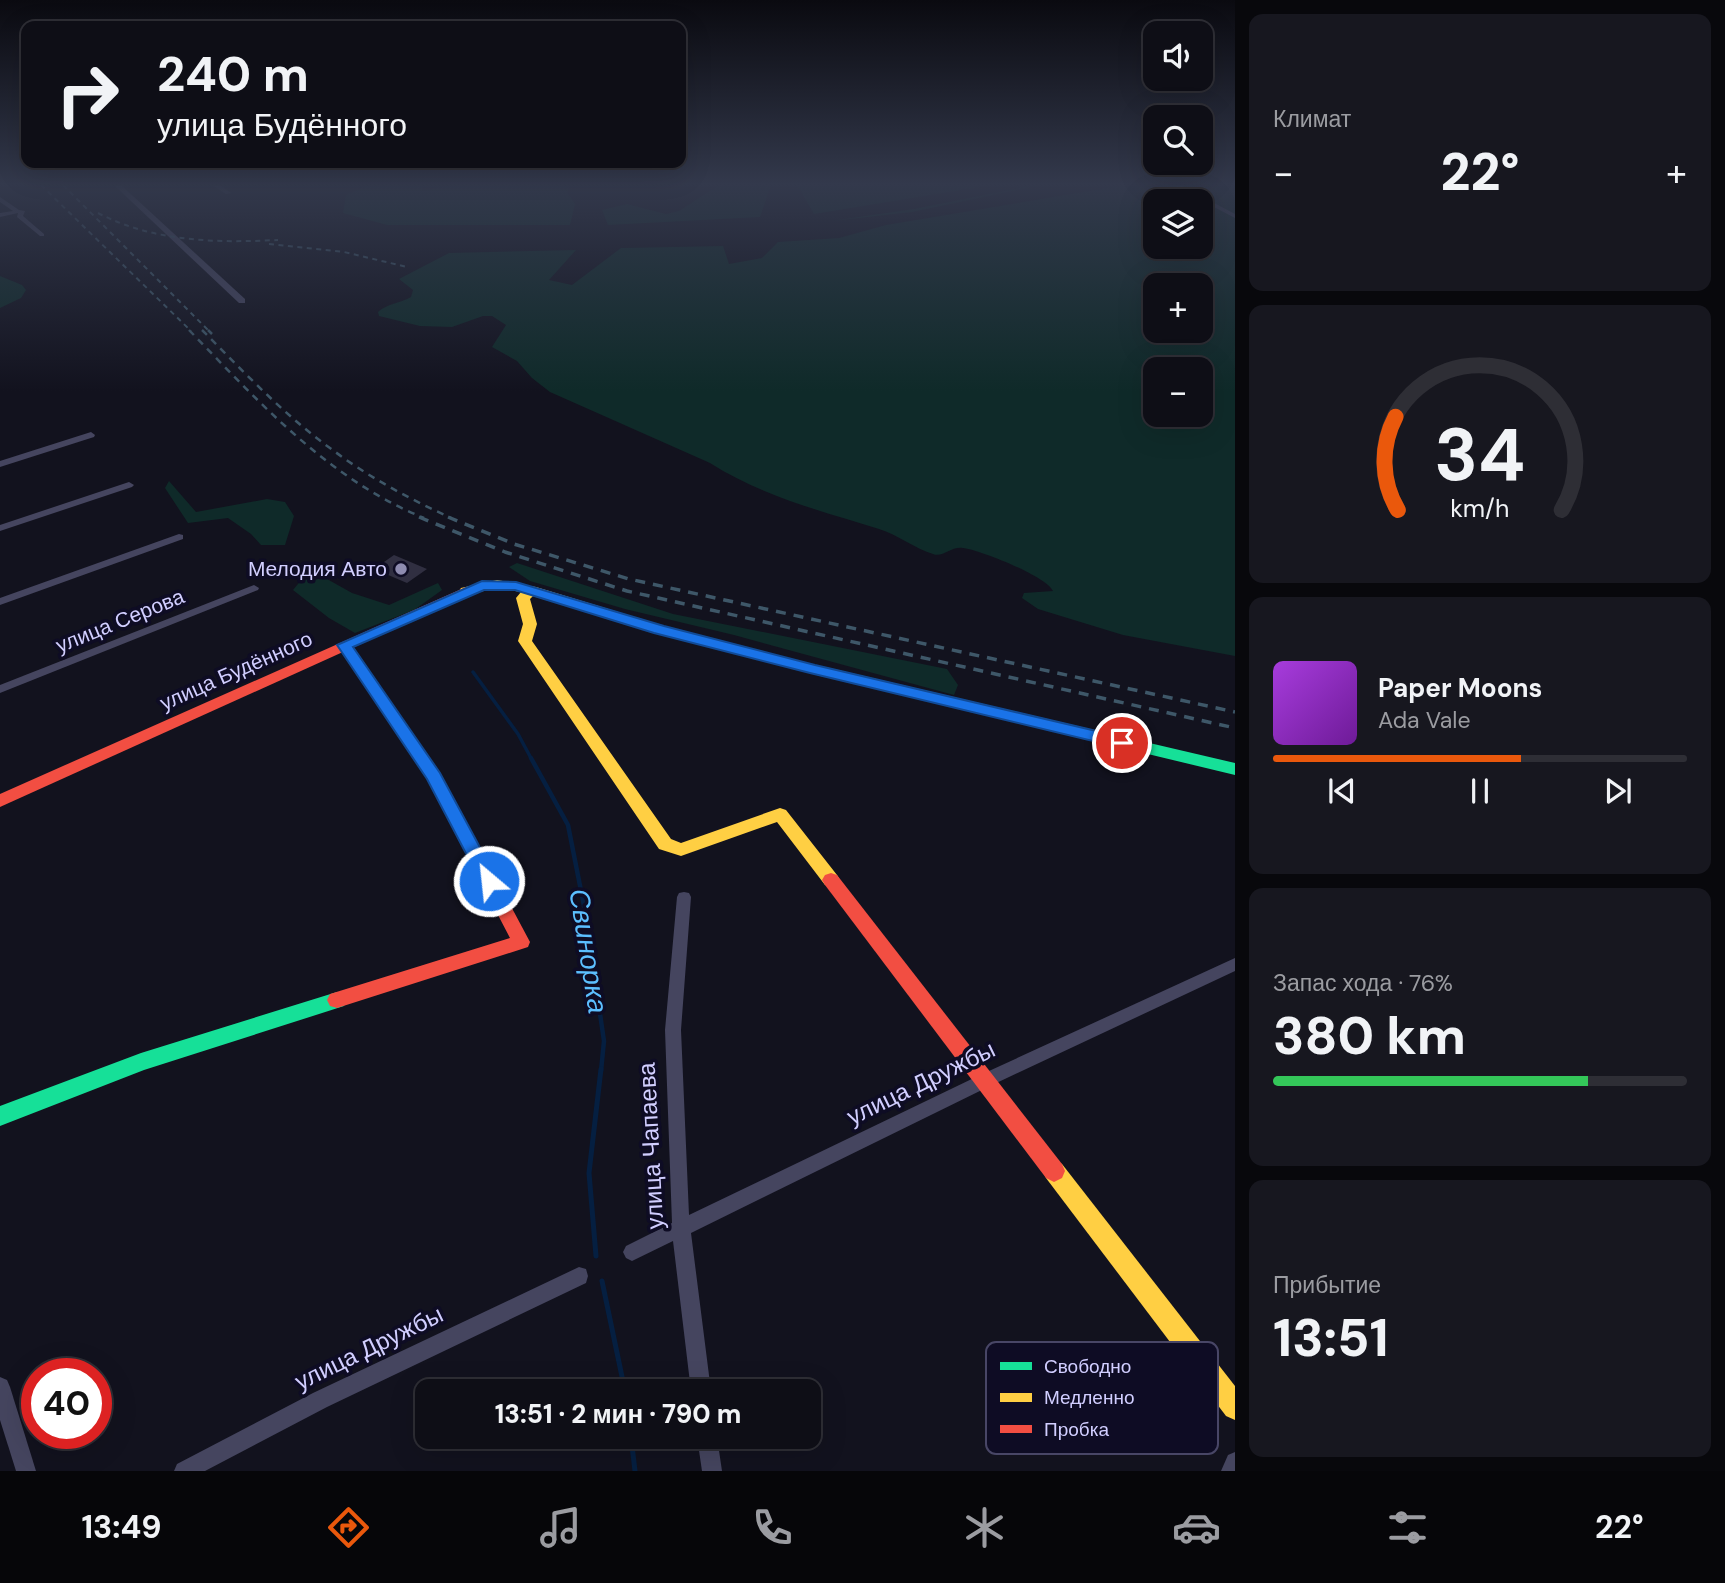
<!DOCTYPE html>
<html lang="ru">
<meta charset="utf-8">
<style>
body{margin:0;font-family:"DM Sans",sans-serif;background:#17171f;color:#f1f3f6;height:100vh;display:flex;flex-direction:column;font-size:26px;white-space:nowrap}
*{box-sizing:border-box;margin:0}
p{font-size:23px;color:#9b9ca1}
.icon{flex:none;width:38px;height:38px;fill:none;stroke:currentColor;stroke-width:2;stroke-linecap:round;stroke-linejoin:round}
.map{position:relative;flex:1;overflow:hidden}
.side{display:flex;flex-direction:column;gap:14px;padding:14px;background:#08080c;width:490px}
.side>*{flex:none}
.guide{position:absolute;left:21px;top:21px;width:665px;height:147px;border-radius:14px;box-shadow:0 7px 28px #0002,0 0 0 2px #2e2e35;background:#0e0e16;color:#f1f3f6;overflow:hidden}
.tools{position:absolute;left:1143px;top:21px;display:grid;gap:14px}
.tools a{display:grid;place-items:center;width:70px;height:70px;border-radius:14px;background:#0e0e16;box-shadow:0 7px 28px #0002,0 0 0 2px #2e2e35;font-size:35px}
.speed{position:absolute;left:21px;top:1358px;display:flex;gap:14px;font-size:35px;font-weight:700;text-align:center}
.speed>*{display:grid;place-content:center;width:91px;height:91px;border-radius:50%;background:#0e0e16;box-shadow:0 7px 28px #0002,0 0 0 2px #2e2e35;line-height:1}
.speed .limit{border:10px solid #d22;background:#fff;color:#111}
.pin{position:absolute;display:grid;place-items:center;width:60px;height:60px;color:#fff;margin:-30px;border:4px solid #fff;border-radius:50%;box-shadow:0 2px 7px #0007}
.me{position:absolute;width:77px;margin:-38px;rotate:332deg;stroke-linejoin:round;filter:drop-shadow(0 0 5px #0008)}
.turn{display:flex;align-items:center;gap:24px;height:147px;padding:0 21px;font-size:32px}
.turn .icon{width:91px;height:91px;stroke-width:2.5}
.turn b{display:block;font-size:49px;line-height:60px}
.big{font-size:52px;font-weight:800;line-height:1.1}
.side .card{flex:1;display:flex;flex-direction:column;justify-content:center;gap:10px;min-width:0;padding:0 24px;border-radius:14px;background:#17171f}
.side .dial{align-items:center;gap:0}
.dial svg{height:182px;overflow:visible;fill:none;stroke:#2e2e35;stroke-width:7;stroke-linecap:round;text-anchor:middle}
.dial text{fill:#f1f3f6;stroke:none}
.song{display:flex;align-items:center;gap:21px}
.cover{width:84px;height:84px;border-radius:10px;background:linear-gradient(135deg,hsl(280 70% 55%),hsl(280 70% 35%))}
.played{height:7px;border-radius:4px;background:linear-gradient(90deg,#ea580c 60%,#2e2e35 60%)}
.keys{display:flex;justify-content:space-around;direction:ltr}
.heat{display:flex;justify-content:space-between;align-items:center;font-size:38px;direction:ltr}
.charge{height:10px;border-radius:5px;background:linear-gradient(90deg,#34c759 76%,#2e2e35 0)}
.trip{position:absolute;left:415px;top:1379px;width:406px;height:70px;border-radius:14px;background:#0e0e16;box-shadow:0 7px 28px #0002,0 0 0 2px #2e2e35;font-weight:800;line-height:70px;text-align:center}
.dock{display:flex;height:112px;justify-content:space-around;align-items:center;background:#060609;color:#9b9ca1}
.dock .icon{width:49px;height:49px}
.dock .on{color:#ea580c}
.dock b{font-size:32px;color:#f1f3f6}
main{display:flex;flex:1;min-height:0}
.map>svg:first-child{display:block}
</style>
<main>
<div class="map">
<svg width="1235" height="1471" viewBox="0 0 1235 1471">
<rect width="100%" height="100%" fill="#12121e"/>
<g fill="#0f2a29" fill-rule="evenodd">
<path d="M369 185H421L423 191 452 185H563L569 188 567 192 575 204 570 225H387L343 213 346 195Z"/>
<path d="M719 185H771L760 217 608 225 602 210 627 204 666 214 679 211Z"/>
<path d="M797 185H992L814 214Z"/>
<path d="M1034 185H1040L912 212 831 221 914 209Z"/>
<path d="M1125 185H1235V656L1123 635 1038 609 1022 598 1024 593 1053 591C1046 576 980 550 963 548 951 546 943 558 933 554 914 548 898 535 879 529 821 511 762 496 710 463L550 392 532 378 517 361 492 347 506 325 492 316H483L452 327 420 326 379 316 378 312C386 304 401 303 411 297L413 290 399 279 449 253 576 250 549 280 572 285 621 248 723 246 729 264 762 258 778 242 839 238 886 225ZM1155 201H1200V247H1155ZM1155 285H1200V331H1155ZM1155 369H1200V415H1155Z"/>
<path d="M0 276 22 285 26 290 21 298 0 308Z"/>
<path d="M169 481 196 512 267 499 285 502 294 516 285 545H261L251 534 228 518 188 523 165 488Z"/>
<path d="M517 563 673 614 947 669 958 685 954 695 734 635 625 609 530 581 509 567Z"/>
<path d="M303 578 327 579 352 593 389 605 438 583 442 590 414 610 355 633 329 618 293 590Z"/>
</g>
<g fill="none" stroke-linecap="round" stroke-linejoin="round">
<path stroke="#051f41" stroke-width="3.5" d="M473 672 518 734 532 760"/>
<path stroke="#051f41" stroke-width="4.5" d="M531 758 568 825 585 911 604 1041 601 1071"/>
<g stroke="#051f41" stroke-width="5">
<path d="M596 1256 589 1173 601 1069"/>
<path d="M602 1281 625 1391"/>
<path d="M631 1437 635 1471"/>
</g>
</g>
<path fill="#302f41" d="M394 555 427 569 407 583 374 569Z"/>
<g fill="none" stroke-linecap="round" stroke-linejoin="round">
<g fill="#45455f" fill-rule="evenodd">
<path d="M114 185H121L245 299V303H239Z"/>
<path d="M212 185H220L231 193 226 194Z"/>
<path d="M1172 185H1180L1235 214V218Z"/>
<path d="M0 197 19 210 25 211 23 216 44 234V236H40L17 217 18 213 0 217V213L13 211 0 202Z"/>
<path d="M91 432 95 435 94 437 0 467V461Z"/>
<path d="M129 482 134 485 132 487 0 531V525Z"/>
<path d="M179 534 183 535V539L0 605V598Z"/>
<path d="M254 585 259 588 258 590 0 693V685Z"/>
<path d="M684 892 689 893 691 897 681 1030 689 1215 978 1076 1235 958V971L990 1086 691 1233 711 1391H691L673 1241 632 1261 626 1258 623 1252 626 1246 672 1223 665 1030 677 897 679 893Z"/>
<path d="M579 1267 586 1269 588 1276 586 1283 327 1407 205 1471H174L177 1464 313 1393Z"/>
<path d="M0 1377 7 1380 10 1387 36 1471H16L0 1420Z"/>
<path d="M697 1437H717L722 1471H702Z"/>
<path d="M1235 1452V1471H1221L1228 1455Z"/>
</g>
<g fill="#16e098" fill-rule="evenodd">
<path d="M825 667 1235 763V775L820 675 818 672Z"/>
<path d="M337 992 344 994 347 1000 344 1006 144 1070 0 1126V1106L141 1053Z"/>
</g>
<g fill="#ffcf43" fill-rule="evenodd">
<path d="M497 580 536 587 664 626 830 669 832 672 825 677 654 632 533 596 530 599 537 624 532 641 671 839 681 843 780 808 786 810 837 875 840 880 837 885 831 887 825 885 777 822 681 856 659 849 518 641 523 624 516 598 521 592 497 588 466 595 459 591 461 588Z"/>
<path d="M345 641 350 642 401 717 404 721 401 725H391L338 645Z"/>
<path d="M1054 1160 1062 1164 1235 1386V1420L1226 1416 1046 1178 1043 1171 1046 1164Z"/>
</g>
<g fill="#f24e42" fill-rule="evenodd">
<path d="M466 587 473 591 471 594 0 807V794Z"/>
<path d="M396 716 401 717 442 777 530 942 528 947 337 1008 330 1006 327 1000 330 994 510 938 427 779 388 721Z"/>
<path d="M831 873 837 875 1062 1164 1065 1171 1062 1178 1054 1182 1046 1178 825 885 822 880 825 875Z"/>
</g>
<g stroke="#3e5768" stroke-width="2" stroke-dasharray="5 4.5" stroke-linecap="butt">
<path d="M41 185 191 331"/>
<path d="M63 185 209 331"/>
<path d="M98 213C154 242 216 243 278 240"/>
<path d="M269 244 344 252 407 267"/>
</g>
<g stroke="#3e5768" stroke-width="2.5" stroke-dasharray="7 6" stroke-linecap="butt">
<path d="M189 330C259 402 328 479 424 518"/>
<path d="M202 330C244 372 285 416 334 451 370 478 410 499 451 518"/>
<path d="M208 330 212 334"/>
</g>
<g stroke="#3e5768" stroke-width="3.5" stroke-dasharray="10 8" stroke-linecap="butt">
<path d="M419 517 505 552 627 591 1235 728"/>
<path d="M448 517 514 544 629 579 1235 712"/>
</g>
</g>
<linearGradient id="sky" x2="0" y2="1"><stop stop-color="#0a0a10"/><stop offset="0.47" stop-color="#33394c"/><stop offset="1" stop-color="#33394c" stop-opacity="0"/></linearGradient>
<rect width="1235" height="391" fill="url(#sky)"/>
<path fill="#1a73e8" stroke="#114b97" stroke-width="2" d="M482 581 516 582 664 626 815 665 1122 737 1130 743 1122 748 810 673 654 633 515 590H484L353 647 440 773 498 881 495 886H483L427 779 337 645Z"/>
<circle fill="#8e8cb0" stroke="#0e0c24" stroke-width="2.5" cx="401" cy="569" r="7"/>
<g text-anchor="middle" stroke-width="7" stroke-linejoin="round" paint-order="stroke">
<g font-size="21" fill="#d1ceff" stroke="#0e0c24" text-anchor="end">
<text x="387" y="576">Мелодия Авто</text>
</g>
<g font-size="21" fill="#d1ceff" stroke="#0e0c24">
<text transform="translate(120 621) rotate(-22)" y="7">улица Серова</text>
<text transform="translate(236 671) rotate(-24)" y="7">улица Будённого</text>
</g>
<g font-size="24" fill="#d1ceff" stroke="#0e0c24">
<text transform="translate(921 1083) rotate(-26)" y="8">улица Дружбы</text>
<text transform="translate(651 1146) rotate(-93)" y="8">улица Чапаева</text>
<text transform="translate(369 1348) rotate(-26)" y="8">улица Дружбы</text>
</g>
<g font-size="28" font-style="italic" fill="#5cbfff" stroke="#0e0c24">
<text transform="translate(589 951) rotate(81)" y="10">Свинорка</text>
</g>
</g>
<rect x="986" y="1342" width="232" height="112" rx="10" fill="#0e0c24" stroke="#484666" stroke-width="2"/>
<rect x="1000" y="1362" width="32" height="8" fill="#16e098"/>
<rect x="1000" y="1393" width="32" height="9" fill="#ffcf43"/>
<rect x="1000" y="1425" width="32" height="8" fill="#f24e42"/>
<g font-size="19" fill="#d1ceff">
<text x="1044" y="1373">Свободно</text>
<text x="1044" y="1404">Медленно</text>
<text x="1044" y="1436">Пробка</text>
</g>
</svg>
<div class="tools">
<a><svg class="icon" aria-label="sound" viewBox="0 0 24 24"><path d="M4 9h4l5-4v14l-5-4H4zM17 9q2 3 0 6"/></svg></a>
<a><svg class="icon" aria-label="search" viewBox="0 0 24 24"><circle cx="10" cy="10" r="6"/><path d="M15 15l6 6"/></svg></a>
<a><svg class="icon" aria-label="layers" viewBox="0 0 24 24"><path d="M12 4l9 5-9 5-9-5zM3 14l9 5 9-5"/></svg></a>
<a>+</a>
<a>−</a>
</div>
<div class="speed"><div class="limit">40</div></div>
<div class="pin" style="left:1122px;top:743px;background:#d93025"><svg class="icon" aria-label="arrive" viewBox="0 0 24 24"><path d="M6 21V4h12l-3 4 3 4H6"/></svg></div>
<svg class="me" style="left:489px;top:881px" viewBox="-20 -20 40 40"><circle r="17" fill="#1a73e8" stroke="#fff" stroke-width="3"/><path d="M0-11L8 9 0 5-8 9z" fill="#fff"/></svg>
<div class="trip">13:51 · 2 мин · 790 m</div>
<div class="guide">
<div class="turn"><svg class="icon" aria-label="right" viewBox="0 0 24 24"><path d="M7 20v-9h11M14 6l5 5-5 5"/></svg><div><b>240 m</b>улица Будённого</div></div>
</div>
</div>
<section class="side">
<div class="card"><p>Климат</p>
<div class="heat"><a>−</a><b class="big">22°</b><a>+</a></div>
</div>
<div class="card dial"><svg viewBox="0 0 100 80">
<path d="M14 69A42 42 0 1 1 86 69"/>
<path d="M14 69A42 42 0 0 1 13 28" stroke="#ea580c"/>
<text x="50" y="56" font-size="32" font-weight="700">34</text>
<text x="50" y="72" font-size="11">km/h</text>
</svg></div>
<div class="card">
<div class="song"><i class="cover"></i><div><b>Paper Moons</b><p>Ada Vale</p></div></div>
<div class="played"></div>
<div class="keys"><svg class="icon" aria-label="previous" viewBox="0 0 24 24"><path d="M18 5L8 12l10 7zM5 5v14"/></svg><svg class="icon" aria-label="pause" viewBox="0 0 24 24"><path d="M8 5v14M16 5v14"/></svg><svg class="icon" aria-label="next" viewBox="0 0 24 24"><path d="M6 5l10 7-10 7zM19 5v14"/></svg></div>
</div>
<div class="card"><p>Запас хода · 76%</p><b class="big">380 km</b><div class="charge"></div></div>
<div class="card"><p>Прибытие</p><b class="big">13:51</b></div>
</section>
</main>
<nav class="dock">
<b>13:49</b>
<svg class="icon on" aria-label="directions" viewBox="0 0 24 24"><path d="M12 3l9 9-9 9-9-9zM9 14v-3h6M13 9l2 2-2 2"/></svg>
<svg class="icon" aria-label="music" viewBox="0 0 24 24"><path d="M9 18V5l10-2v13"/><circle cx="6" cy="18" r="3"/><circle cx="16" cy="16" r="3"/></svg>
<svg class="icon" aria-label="phone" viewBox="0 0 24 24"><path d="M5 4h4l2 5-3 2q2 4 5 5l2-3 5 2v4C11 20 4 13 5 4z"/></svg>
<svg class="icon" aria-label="climate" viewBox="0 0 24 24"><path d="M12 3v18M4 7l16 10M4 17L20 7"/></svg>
<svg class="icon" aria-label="car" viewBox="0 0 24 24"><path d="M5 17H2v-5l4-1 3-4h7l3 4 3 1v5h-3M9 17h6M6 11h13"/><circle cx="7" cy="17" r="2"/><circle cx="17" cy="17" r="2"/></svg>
<svg class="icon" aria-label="filters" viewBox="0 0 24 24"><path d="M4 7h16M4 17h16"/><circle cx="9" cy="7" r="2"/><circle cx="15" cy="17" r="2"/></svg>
<b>22°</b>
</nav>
